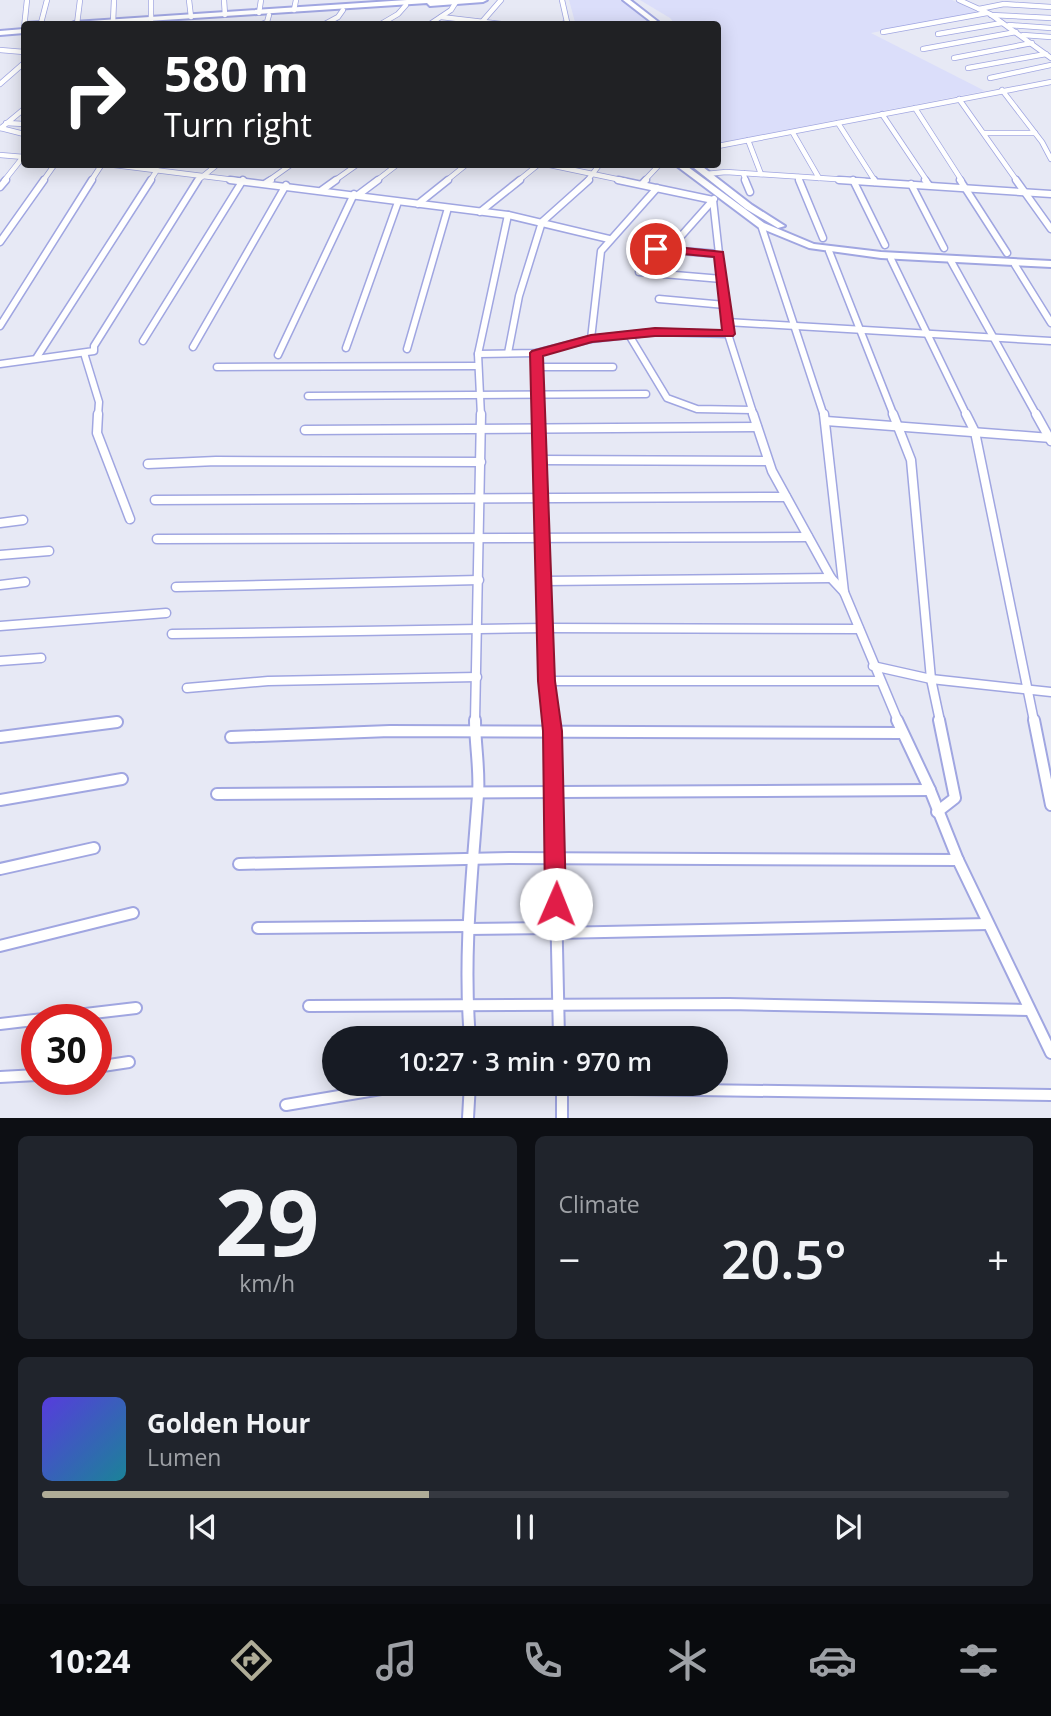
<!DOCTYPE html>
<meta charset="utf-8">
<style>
body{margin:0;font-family:"Open Sans",sans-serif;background:#20242c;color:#f1f3f6;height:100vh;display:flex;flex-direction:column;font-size:26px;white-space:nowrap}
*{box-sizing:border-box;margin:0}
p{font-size:23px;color:#9ea1a6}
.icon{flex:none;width:38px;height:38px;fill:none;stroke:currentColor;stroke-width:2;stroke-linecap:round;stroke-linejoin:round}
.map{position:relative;height:1118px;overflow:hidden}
.side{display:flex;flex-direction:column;gap:18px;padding:18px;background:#0d0f14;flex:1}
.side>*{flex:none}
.banner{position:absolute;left:21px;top:21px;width:700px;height:147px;border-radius:7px;box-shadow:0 4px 18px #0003;background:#202124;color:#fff;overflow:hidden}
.speed{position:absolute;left:21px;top:1004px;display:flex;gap:14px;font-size:35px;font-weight:700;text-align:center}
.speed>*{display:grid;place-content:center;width:91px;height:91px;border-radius:50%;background:#171b24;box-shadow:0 4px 18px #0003;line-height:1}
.speed .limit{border:10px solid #d22;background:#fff;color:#111}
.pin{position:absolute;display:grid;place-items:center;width:60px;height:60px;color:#fff;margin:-30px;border:4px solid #fff;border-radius:50%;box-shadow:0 2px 7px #0007}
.me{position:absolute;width:77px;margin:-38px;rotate:1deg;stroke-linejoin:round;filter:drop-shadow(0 0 5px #0008)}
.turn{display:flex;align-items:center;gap:24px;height:147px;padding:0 28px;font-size:32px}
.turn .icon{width:91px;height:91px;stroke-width:2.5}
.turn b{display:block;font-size:49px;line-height:60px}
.big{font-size:52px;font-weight:600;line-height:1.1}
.side .card{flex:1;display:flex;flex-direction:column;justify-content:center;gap:10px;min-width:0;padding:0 24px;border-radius:10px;background:#20242c}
.side .dial{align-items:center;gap:0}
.dial b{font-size:91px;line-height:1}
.song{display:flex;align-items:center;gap:21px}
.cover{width:84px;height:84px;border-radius:10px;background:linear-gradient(135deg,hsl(250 70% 55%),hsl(190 70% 35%))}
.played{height:7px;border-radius:4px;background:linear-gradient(90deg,#afac97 40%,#363941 40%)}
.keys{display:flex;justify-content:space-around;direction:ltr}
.heat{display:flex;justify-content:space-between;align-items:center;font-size:38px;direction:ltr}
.side .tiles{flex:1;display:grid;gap:18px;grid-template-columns:1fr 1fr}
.card:last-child{grid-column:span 2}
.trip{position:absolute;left:322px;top:1026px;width:406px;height:70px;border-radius:35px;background:#171b24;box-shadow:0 4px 18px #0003;font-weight:600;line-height:70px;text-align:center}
.tab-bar{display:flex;height:112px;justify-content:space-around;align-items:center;background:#090b0e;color:#9ea1a6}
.tab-bar .icon{width:49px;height:49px}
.tab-bar .current{color:#afac97}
.tab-bar b{font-size:32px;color:#f1f3f6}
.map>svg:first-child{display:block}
</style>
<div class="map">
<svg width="1051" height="1118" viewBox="0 0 1051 1118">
<rect width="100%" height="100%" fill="#e7e9f5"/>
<g fill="#dbdefa">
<path d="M569 0H620L640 13 650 24H570L575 22Z"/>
<path d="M640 0H952L977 12 871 33 985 91 718 143V24H675L670 18Z"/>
</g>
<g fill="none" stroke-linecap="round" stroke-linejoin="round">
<g stroke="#a0a6e1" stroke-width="6">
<g id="minor-far3">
<path d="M151 0V20"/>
<path d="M189 0 191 17"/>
<path d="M224 0 225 15"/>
<path d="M562 0 567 22 563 24"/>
<path d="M959 0 990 14 1051 58"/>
<path d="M979 9 1004 4 1051 7"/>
<path d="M294 10 296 0"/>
<path d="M259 13 261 0"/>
<path d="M991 15 1051 18"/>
<path d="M441 17 501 24"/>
<path d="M113 22 114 0"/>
<path d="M481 23 501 0"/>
<path d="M25 24 41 23 47 0"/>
<path d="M77 24 80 0"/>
<path d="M262 24 267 22 269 15"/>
<path d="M325 24 338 17 343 10"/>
<path d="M381 24 398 14 406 5"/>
<path d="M430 24 451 10 456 2"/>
<path d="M1009 25 1051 28"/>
<path d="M24 28 27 0"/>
<path d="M883 32 987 13"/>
<path d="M938 34 1002 23"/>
<path d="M1023 35 1051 37"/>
<path d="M923 49 1016 32"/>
<path d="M0 50 24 52"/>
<path d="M954 58 1032 43"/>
<path d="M968 68 1046 54"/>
<path d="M990 78 1051 65"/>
<path d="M0 84 24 63"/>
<path d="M1002 90 1042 142 1051 159"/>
<path d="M959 99 1017 181"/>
<path d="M915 108 962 181"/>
<path d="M882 114 927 181"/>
<path d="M6 123 24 124"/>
<path d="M838 123 875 181"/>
<path d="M0 128 24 134"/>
<path d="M1 128 24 109"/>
<path d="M793 133 819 178"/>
<path d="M984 133H1035"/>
<path d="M748 140 761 174"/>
<path d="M718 146 1051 82"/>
<path d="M0 155 24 157"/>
<path d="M106 164 243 181"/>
<path d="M545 164 626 181"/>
<path d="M743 173 746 181"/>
<path d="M706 174 726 172 865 181"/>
<path d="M798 177 800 181"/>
<path d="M4 181 23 157"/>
<path d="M43 181 55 164"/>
<path d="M91 181 102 164"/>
<path d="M150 181 157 170"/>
<path d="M197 181 218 164"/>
<path d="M268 181 292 164"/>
<path d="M334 181 358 164"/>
<path d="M376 181 398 164"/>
<path d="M446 181 467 164"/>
<path d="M518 181 539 164"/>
<path d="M587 181 600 164"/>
<path d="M644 181 660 164"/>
</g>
</g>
<g stroke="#a0a6e1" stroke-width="9">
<g id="minor-far2">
<path d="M230 180 508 215 609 239"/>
<path d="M618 180 713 200"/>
<path d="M745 180 750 192"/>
<path d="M799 180 823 238"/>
<path d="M839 180 1051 194"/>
<path d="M853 180 885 245"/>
<path d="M874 180 875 182"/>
<path d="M925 180 929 185"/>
<path d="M960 180 1007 253"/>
<path d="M1016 180 1051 229"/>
<path d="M266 183 271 180"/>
<path d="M642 184 646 180"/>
<path d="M911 184 944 248"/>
<path d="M0 187 6 180"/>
<path d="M322 190 336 180"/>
<path d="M358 195 378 180"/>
<path d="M713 200 728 334 754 416"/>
<path d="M418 204 448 180"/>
<path d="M480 212 520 180"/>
<path d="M761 225 824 416"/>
<path d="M682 235 714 199"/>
<path d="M0 242 44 180"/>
<path d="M656 249 719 254"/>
<path d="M829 251 894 416"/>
<path d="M891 259 967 416"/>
<path d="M951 261 1037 416"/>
<path d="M1015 265 1051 323"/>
<path d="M639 272 722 279"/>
<path d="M659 299 725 305"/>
<path d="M727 322 1051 341"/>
<path d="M0 326 92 180"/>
<path d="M629 335 667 398 697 409 752 410"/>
<path d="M591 339 601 251 657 188"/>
<path d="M143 341 243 180"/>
<path d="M193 347 286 185"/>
<path d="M346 348 398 202"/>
<path d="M407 349 448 208"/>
<path d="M84 353 99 402 98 416"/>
<path d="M508 353 519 296 542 222 589 180"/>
<path d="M536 353 538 416"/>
<path d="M478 354 536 353 591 339 655 332 728 334"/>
<path d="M278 355 354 194"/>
<path d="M37 357 151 180"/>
<path d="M0 364 94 351V346L198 180"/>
<path d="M217 367 478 366"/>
<path d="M537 367H613"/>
<path d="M308 396 646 394"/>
<path d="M481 416 478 354 508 215"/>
</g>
</g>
<g stroke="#a0a6e1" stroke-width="11">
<g id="minor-far1">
<path d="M98 414 97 433 130 519"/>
<path d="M538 414 547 681 552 721"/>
<path d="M753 414 772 471 831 578 844 592 898 721"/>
<path d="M824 414 844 592"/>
<path d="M893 414 911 460 931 679 940 721"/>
<path d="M966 414 975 432 1034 721"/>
<path d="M1036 414 1051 441"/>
<path d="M826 421 1051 438"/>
<path d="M305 430 757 427"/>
<path d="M540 460 768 461"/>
<path d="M148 464 216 461 481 462"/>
<path d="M155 500 786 497"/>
<path d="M0 523 23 520"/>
<path d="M157 539 808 537"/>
<path d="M0 555 49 551"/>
<path d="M545 581 831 578"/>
<path d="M0 585 25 582"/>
<path d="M176 587 479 580"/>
<path d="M0 626 166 613"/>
<path d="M172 634 546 628 859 629"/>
<path d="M0 661 41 658"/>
<path d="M873 666 931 679 1051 692"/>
<path d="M547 681H879"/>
<path d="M187 688 268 681 477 677"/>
<path d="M475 721 481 414"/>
</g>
</g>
<g stroke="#a0a6e1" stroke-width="14">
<g id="minor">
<path d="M552 720 559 1038"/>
<path d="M897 720 930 790 958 860 1051 1053"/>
<path d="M1034 720 1051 805"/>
<path d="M0 737 117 722"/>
<path d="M231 737 390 731 902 733"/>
<path d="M217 794 930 790"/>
<path d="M0 800 122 779"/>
<path d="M937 812 955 798 939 720"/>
<path d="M239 864 509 858 958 860"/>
<path d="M0 869 94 848"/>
<path d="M258 928 468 926"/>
<path d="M468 929 555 928"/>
<path d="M555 933 988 924"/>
<path d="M0 946 133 913"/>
<path d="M309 1006 729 1004 1029 1010"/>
<path d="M0 1024 136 1008"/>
<path d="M470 1038C463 957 472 876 478 795 480 770 475 745 475 720"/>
<path d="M96 1067 129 1062"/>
<path d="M0 1077 37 1075"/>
<path d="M562 1086V1118"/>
<path d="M286 1105 381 1089 562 1088 1051 1095"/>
<path d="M468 1118 470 1083"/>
</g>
</g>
<g stroke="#a0a6e1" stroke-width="4">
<g id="secondary">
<path d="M623 0H630L661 24H654Z"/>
<path d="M674 164H684L764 223 814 244 881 252 1051 261V267L881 258 809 248 758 227Z"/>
<path d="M689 164H699L752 205 785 226 778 228 746 209Z"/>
</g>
</g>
<g stroke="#a0a6e1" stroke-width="4">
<g id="trunk">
<path d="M407 0H487L483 2 430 6 427 3 101 24H70L74 22Z"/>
<path d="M24 29V33L0 35V31Z"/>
</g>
</g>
<use href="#minor-far3" stroke="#fff" stroke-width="4.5"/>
<use href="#minor-far2" stroke="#fff" stroke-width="6"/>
<use href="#minor-far1" stroke="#fff" stroke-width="8"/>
<use href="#minor" stroke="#fff" stroke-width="10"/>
<use href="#secondary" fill="#fff" fill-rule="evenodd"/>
<use href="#trunk" fill="#fff" fill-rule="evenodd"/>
</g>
<path fill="#e11d48" stroke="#92132f" stroke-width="2" d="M656 245 723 252 735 334 733 336H655L592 342 543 356 555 681 562 731 566 904 563 910 556 912 548 910 545 904 543 731 538 681 530 353 532 351 591 335 655 328 722 330 714 257 652 251V246Z"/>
</svg>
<div class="speed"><div class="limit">30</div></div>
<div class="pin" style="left:656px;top:249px;background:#d93025"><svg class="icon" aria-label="arrive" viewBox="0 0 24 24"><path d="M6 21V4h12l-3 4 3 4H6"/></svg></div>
<svg class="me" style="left:556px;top:904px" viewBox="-20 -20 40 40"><circle r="19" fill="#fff"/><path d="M0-13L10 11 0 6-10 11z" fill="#e11d48"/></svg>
<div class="trip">10:27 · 3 min · 970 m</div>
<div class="banner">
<div class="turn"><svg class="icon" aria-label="right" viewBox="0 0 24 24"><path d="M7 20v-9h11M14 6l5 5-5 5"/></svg><div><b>580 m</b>Turn right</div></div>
</div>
</div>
<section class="side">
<div class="tiles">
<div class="card dial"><b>29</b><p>km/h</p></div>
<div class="card"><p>Climate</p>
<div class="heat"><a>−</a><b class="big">20.5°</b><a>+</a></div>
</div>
<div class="card">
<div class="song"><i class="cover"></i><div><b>Golden Hour</b><p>Lumen</p></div></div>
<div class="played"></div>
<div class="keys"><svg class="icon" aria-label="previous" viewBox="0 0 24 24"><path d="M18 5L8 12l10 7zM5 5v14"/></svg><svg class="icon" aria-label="pause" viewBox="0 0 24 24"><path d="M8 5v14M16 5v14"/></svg><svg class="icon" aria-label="next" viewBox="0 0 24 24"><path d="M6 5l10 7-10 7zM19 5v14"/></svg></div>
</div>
</div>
</section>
<nav class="tab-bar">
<b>10:24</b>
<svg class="icon current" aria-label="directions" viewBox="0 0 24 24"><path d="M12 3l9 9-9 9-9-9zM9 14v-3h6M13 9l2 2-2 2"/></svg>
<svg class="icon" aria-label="music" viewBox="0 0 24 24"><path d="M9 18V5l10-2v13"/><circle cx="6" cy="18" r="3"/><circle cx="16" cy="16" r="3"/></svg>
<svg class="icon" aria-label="phone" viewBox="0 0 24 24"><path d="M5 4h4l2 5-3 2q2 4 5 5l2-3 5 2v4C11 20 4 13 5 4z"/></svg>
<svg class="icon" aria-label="climate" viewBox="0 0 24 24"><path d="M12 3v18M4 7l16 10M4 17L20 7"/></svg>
<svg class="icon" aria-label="car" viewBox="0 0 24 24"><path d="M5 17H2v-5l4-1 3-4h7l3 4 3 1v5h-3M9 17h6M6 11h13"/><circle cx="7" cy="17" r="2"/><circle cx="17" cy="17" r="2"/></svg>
<svg class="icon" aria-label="filters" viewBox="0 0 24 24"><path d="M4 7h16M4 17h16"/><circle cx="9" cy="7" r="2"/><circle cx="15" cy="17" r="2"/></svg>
</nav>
